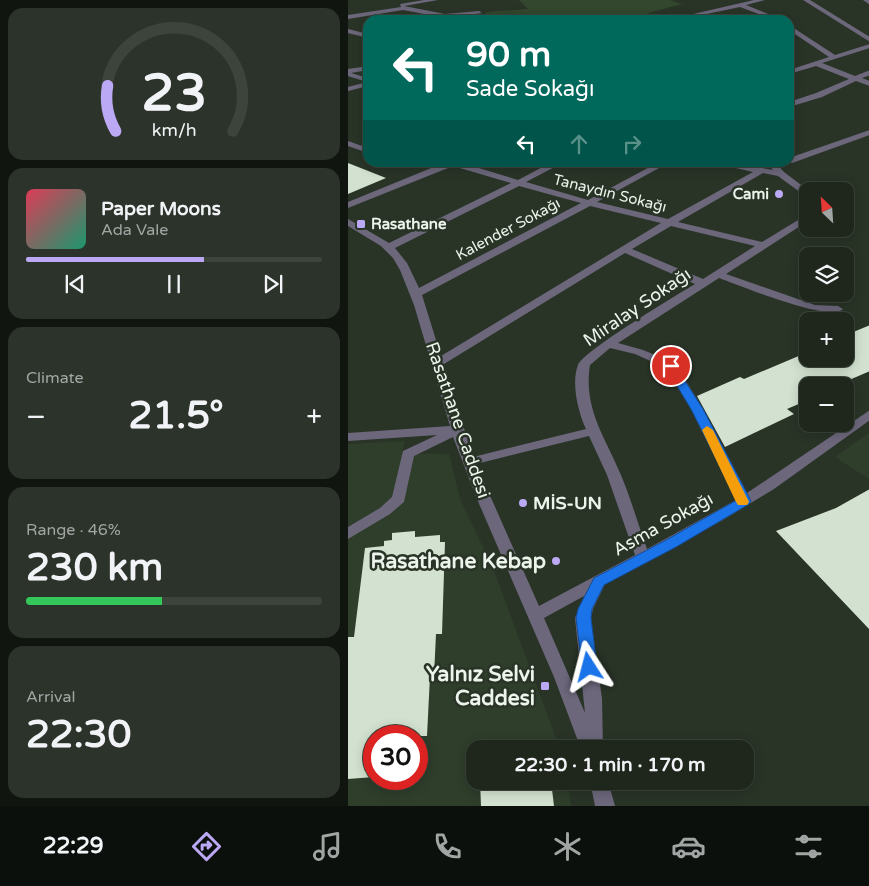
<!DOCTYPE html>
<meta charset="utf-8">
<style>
body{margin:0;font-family:"Varela Round",sans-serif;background:#2c332a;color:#f1f3f6;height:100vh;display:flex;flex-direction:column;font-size:19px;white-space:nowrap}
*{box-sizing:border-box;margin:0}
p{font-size:16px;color:#a1a5a4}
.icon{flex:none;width:28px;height:28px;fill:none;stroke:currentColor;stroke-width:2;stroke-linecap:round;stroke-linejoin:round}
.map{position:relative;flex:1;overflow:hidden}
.panel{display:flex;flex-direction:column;gap:8px;padding:8px;background:#111510;width:348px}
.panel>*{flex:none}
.hud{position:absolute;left:15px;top:15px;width:431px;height:152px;border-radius:15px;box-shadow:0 2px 12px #0003,0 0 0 1px #3c443b;background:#00695c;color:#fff;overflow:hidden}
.needle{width:32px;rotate:335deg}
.controls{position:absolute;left:451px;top:182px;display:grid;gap:10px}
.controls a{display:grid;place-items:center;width:55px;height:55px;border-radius:10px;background:#1f271d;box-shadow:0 2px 12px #0003,0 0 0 1px #3c443b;font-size:25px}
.speed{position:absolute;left:15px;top:725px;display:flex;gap:10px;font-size:25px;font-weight:700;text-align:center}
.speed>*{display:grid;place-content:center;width:65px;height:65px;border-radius:50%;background:#1f271d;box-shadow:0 2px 12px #0003,0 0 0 1px #3c443b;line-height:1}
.speed .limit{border:8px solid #d22;background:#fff;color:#111}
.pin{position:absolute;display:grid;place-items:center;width:42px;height:42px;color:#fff;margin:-21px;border:2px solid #fff;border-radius:50%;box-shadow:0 1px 5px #0007}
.me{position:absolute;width:55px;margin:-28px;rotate:351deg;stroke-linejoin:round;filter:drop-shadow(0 0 4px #0008)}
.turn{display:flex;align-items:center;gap:18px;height:105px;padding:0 20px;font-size:22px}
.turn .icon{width:65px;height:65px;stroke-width:2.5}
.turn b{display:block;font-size:35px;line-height:42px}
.lanes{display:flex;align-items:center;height:48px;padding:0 20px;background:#0003;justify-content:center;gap:25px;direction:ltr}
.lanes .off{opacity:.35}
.big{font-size:38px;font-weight:800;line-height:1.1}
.panel .tile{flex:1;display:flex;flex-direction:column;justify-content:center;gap:8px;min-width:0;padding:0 18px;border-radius:15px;background:#2c332a}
.panel .dial{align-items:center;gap:0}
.dial svg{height:130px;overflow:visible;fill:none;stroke:#3c443b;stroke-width:7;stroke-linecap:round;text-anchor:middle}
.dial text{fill:#f1f3f6;stroke:none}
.song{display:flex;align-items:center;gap:15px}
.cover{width:60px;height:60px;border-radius:8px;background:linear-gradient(135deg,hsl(350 70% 55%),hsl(160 70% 35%))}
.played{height:5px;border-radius:2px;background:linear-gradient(90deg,#bca9f5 60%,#3c443b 60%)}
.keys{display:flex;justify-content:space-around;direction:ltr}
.heat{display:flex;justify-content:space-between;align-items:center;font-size:28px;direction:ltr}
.charge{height:8px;border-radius:4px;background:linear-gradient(90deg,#34c759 46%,#3c443b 0)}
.trip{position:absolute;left:118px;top:740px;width:288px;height:50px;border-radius:15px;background:#1f271d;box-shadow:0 2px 12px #0003,0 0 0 1px #3c443b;font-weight:800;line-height:50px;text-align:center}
.tabs{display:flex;height:80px;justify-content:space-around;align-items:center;background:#0c100c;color:#a1a5a4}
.tabs .icon{width:35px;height:35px}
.tabs .on{color:#bca9f5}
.tabs b{font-size:22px;color:#f1f3f6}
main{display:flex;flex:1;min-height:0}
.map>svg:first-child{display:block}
</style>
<main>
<section class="panel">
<div class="tile dial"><svg viewBox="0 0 100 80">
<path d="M14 69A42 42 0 1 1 86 69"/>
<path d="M14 69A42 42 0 0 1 9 41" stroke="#bca9f5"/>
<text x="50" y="56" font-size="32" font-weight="700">23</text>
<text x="50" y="72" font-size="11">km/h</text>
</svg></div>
<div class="tile">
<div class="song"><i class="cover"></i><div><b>Paper Moons</b><p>Ada Vale</p></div></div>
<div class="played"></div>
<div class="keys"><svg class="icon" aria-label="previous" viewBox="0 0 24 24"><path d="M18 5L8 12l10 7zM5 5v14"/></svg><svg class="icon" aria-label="pause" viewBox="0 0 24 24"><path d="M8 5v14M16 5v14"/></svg><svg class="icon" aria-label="next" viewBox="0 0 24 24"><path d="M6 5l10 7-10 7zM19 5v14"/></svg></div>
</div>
<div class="tile"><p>Climate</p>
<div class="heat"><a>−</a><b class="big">21.5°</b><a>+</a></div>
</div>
<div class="tile"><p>Range · 46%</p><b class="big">230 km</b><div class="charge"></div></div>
<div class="tile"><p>Arrival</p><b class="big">22:30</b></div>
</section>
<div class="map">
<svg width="522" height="806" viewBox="0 0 522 806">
<rect width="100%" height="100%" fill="#293427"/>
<g fill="#2e3e2b" fill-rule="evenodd">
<path d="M521 433V479L487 457Z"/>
<path d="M57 441 54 453 101 454 112 499 145 568 212 749H126V781H220L223 806H0V444ZM26 736H69V779H26Z"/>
</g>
<path fill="#32472e" d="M171 0H322L334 4 300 13 315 19 310 20H130L139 12 180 9Z"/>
<g fill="#d3e2d0">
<path d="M0 163 38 178 0 194Z"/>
<path d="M522 325V371L487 386H460V400L439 409 446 414 377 447 349 396 392 377 396 379 453 355 459 359H498V335Z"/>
<path d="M522 489V630L428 531 488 508Z"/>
<path d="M67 531V537L92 535V542H97L94 634H88L86 676H82L79 736H26V777L0 779V637H6L17 548 36 546V541L44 540V533Z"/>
<path d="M132 781H203L206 806H133Z"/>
</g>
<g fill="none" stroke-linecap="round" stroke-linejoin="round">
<g fill="#6c677b" fill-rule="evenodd">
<path d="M76 0H90L56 6 97 14 131 11 134 13 97 18 55 10 0 19V15L53 7 52 4Z"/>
<path d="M406 0H417L398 5 435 20H427L392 7 330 20H319Z"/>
<path d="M455 0H462L522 37V42Z"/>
<path d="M515 0H522V5Z"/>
<path d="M441 25 487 55 522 44V48L474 63 507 76 522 70V75L514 78 522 81V86L508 81 474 97 441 107V102L468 93 501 79 468 66 441 74V70L481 57 441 30Z"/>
<path d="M0 29 20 34V38L0 33Z"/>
<path d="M20 66V70L3 73 20 78V86L0 91V87L19 82 0 76V69Z"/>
<path d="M522 130V135L444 163 438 162H441V158Z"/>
<path d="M0 141 20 148V153L0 146Z"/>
<path d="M98 162H111L170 180 204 162H216L178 182 240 200 311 162H322L249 202 320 219 405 172 362 162H383L425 170 418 162H427L436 172 461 191 460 198 430 176 415 173 330 222 414 242 460 214V221L378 274 467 305 490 306 495 309C481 323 391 285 371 278L270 343 295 350 327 363 355 409 399 493 522 410V420L426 489 375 520 257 584 245 609 243 618 254 699 255 749H233L206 677 129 499 105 437 66 456 56 502 42 514 0 539V527L32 508 44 497 55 451 89 435 0 441V433L102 426 66 305 52 270 45 258 33 246 0 226V219L41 243 163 183 105 166 0 208V202ZM171 186 233 203 71 288 59 263 47 248ZM242 206 313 223 93 356 74 295ZM323 226 407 246 355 279 284 249ZM277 253 347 284C329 295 235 351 230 365 223 383 230 412 238 429L125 457 96 364ZM262 348 287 354 318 368 343 409 388 500 299 549C290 524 283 499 273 475 257 437 235 408 242 365ZM241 436 259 475 287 555 191 606 128 464ZM236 596 227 618 237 713 196 618Z"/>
<path d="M242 781H260L267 806H247Z"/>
</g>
</g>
<path fill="#1a73e8" stroke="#114b97" d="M323 363 326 364 355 409 403 501 401 504 328 547 256 585 244 609 243 618 249 667 247 671 241 673 236 671 234 667 228 618 230 609 246 578 318 540 389 500 343 409 317 366Z"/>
<path fill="#f59e0b" d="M359 426 365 430 401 502 399 505H390L388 502 354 430Z"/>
<g fill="#bca9f5" stroke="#293427" stroke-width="2">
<circle cx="431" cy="194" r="5"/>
<rect x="8" y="219" width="10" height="10" rx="2.5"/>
<circle cx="175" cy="503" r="5"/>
<circle cx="208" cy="561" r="5"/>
<rect x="192" y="681" width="10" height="10" rx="2.5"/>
</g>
<g text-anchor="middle" stroke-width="5" stroke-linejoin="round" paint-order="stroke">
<g font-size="15" fill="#ecf4eb" stroke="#293427">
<text transform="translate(262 193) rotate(14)" y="5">Tanaydın Sokağı</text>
<text transform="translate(160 229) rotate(-28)" y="5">Kalender Sokağı</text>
</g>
<g font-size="15" font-weight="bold" fill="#ecf4eb" stroke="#293427" text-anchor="end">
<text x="421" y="199">Cami</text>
<text x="23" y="229" text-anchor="start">Rasathane</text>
</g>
<g font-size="18" fill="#ecf4eb" stroke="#293427">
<text transform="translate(289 307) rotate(-34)" y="6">Miralay Sokağı</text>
<text transform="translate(110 420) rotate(71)" y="6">Rasathane Caddesi</text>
<text transform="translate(315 524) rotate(-29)" y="6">Asma Sokağı</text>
</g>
<g font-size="18" font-weight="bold" fill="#ecf4eb" stroke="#293427" text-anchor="start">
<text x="185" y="509">MİS-UN</text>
</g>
<g font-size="21" font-weight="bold" fill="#ecf4eb" stroke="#293427" text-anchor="end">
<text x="198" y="568">Rasathane Kebap</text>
<text x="187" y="681">Yalnız Selvi<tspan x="187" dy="24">Caddesi</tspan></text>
</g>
</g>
</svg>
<div class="controls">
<a><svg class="needle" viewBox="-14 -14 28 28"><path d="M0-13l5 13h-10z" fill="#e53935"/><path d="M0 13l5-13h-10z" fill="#a1a5a4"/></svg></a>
<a><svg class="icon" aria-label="layers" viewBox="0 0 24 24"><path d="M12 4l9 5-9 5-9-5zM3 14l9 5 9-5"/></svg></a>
<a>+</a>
<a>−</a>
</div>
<div class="speed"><div class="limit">30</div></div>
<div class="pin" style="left:323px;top:366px;background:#d93025"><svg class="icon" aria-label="arrive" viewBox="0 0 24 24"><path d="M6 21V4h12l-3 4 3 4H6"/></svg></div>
<svg class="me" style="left:241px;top:667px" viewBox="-20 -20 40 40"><path d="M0-17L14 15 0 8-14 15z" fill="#1a73e8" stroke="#fff" stroke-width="4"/></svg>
<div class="trip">22:30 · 1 min · 170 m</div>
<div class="hud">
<div class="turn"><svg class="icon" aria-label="left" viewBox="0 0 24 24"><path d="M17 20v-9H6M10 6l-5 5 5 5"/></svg><div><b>90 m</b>Sade Sokağı</div></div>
<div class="lanes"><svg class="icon" aria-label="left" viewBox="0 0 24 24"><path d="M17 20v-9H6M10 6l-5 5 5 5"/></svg><svg class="icon off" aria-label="ahead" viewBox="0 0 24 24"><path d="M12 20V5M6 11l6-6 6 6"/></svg><svg class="icon off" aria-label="right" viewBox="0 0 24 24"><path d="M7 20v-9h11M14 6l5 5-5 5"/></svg></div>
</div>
</div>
</main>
<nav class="tabs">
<b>22:29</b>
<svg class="icon on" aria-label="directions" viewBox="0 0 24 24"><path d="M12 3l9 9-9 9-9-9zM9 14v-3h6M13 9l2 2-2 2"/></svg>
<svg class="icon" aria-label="music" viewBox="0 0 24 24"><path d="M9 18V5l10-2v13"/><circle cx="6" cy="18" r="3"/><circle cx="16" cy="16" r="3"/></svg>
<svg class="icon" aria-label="phone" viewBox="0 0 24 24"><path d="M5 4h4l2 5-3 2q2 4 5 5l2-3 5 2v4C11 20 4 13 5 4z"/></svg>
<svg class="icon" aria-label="climate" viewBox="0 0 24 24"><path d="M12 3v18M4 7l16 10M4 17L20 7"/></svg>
<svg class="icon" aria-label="car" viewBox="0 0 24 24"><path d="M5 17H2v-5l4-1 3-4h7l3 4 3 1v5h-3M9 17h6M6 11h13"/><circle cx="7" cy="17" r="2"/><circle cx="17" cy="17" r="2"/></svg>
<svg class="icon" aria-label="filters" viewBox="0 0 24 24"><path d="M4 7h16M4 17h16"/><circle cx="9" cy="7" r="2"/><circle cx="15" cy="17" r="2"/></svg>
</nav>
